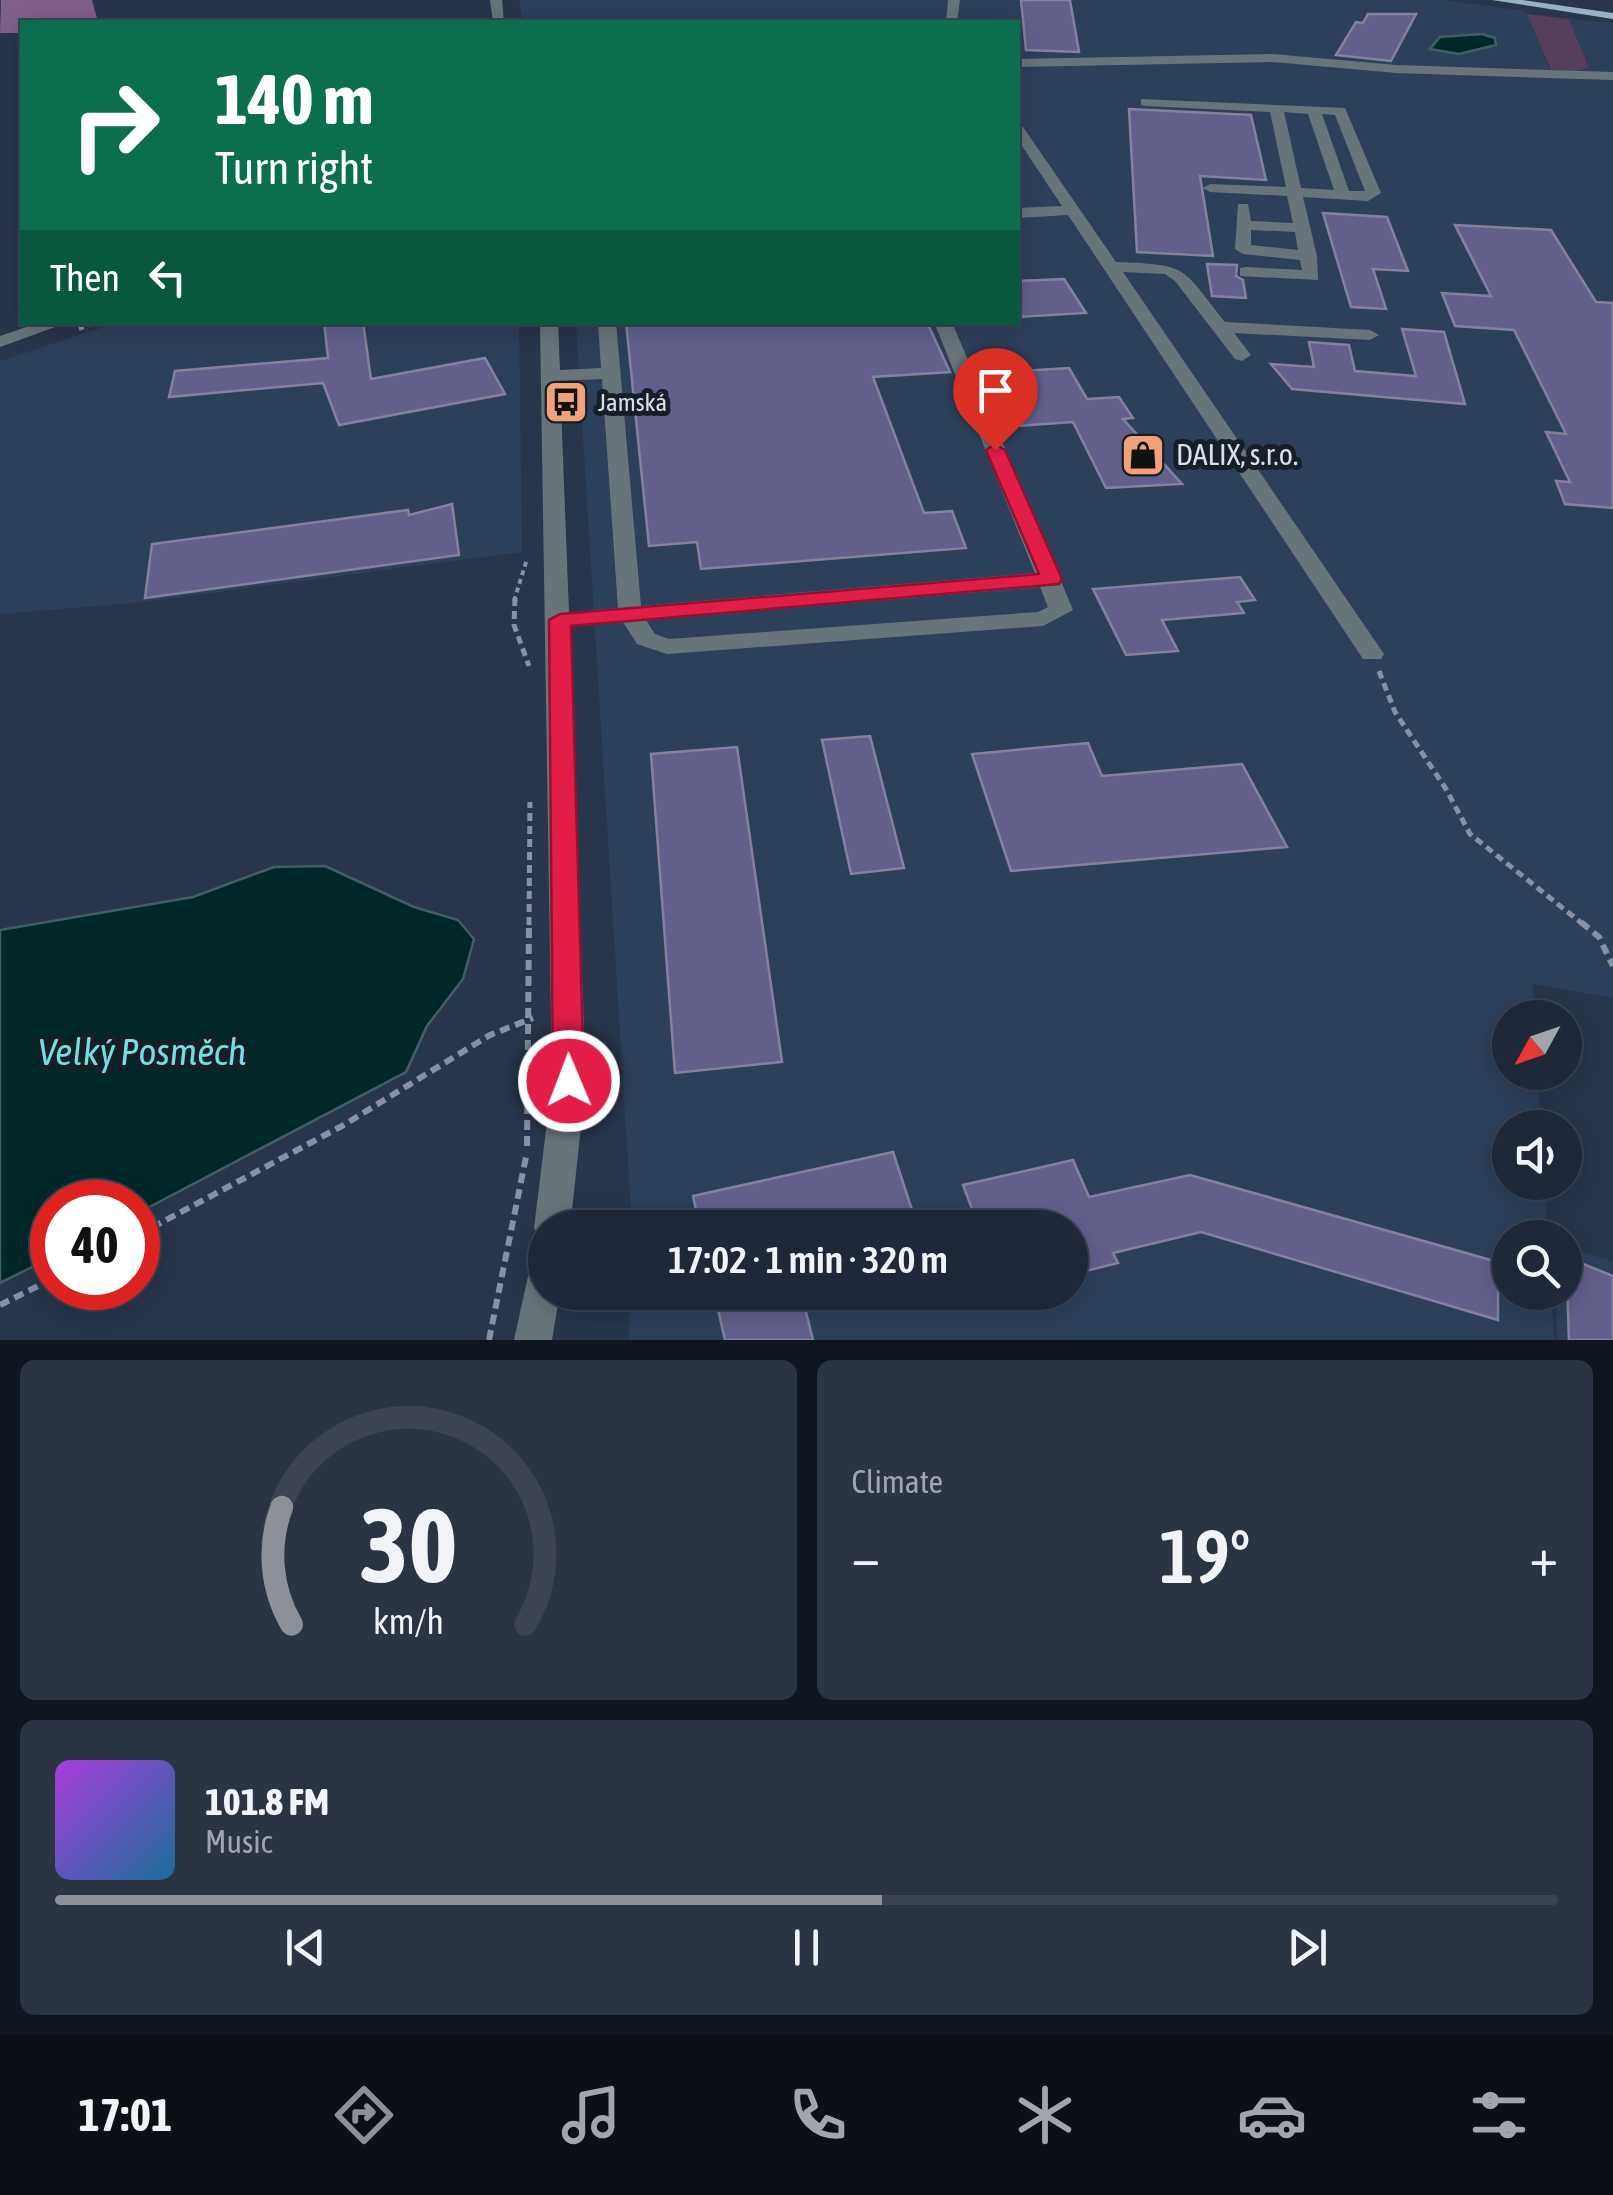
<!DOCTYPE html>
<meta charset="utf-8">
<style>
body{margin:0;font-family:"Asap Condensed",sans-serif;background:#2b3443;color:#f1f3f6;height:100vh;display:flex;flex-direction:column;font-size:38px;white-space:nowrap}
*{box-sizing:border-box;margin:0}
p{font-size:32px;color:#a1a6ae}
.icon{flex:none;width:55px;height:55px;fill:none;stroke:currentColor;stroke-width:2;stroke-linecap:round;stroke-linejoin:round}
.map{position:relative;height:1340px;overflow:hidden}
.side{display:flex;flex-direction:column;gap:20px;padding:20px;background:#10161f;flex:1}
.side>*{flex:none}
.hud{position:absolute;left:20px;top:20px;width:1000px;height:305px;border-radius:0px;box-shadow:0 5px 25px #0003,0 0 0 2px #3c4453;background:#0b6e4f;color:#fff;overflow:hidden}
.needle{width:65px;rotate:230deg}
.fabs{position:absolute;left:1492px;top:1000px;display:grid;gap:20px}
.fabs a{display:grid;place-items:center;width:90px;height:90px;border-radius:50%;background:#1e2838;box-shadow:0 5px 25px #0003,0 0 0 2px #3c4453;font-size:50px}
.speed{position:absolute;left:30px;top:1180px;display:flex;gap:20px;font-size:50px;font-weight:700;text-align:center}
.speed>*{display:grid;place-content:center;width:130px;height:130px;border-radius:50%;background:#1e2838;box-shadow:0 5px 25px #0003,0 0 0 2px #3c4453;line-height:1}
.speed .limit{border:15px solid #d22;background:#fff;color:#111}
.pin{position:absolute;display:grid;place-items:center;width:85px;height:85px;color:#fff;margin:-102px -42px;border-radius:50% 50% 50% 0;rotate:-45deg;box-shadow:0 0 10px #0007}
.pin .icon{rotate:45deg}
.me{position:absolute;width:110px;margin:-55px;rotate:359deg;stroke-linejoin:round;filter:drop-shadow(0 0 8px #0008)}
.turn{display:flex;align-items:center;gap:35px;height:210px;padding:0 30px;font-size:45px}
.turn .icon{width:130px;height:130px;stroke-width:2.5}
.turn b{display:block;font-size:70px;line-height:85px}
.then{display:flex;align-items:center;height:95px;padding:0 30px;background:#0003;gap:20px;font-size:38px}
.big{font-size:75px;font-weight:600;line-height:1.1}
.side .widget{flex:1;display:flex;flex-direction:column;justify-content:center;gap:15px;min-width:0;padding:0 35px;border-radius:15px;background:#2b3443}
.side .dial{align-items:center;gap:0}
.dial svg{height:260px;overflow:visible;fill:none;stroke:#3c4453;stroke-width:7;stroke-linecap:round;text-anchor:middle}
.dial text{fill:#f1f3f6;stroke:none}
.song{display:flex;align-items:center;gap:30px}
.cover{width:120px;height:120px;border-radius:15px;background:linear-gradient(135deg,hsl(280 70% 55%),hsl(200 70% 35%))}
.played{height:10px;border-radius:5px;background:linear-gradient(90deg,#8c9099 55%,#3c4453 55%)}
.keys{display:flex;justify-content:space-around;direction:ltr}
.heat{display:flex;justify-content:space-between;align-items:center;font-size:55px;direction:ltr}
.side .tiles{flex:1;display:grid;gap:20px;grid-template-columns:1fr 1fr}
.widget:last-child{grid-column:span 2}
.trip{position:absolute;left:528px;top:1210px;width:560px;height:100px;border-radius:50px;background:#1e2838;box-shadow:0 5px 25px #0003,0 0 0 2px #3c4453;font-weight:600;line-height:100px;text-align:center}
.tabs{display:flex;height:160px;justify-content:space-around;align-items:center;background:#0c1016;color:#a1a6ae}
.tabs .icon{width:70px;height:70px}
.tabs .on{color:#8c9099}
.tabs b{font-size:45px;color:#f1f3f6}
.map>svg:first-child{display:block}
</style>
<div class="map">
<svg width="1613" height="1340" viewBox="0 0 1613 1340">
<rect width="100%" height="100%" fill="#28364b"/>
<g fill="#2d405a">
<path d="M519 0H1443L1526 11 1550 70 1558 72 1578 71 1589 65 1569 19 1613 23V998L1533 984 1535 1017 1510 1018V1072L1538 1073 1541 1127 1510 1128V1182L1544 1183 1548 1237 1510 1238V1292L1551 1293 1554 1340H629L630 1293 1070 1292V1228L632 1227 576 323 1018 322V22H523Z"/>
<path d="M116 323H519L522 552 134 603 0 614V361Z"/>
<path d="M1565 1246 1613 1262V1340H1557L1556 1293 1565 1292Z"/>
</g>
<path fill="#553e5c" d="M1527 14 1569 19 1589 67 1573 72 1551 70Z"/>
<path fill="#7f6089" d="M1 0H92L98 22H22V33H0Z"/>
<g fill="#002829" stroke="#405f64" stroke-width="2.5">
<path d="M1482 34 1495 38 1496 45 1459 54 1430 49 1440 37Z"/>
<path d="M325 866 414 907 458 920 474 939 463 979 427 1026 406 1072 138 1213V1202H52V1257L0 1283V930L193 897 274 867Z"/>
</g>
<g fill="#635f8d" stroke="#83819d" stroke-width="2.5">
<path d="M1021 0H1070L1079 52 1026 50Z"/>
<path d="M1368 14H1416L1391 61 1336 55 1356 22 1363 23Z"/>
<path d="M1129 109 1251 115 1266 180 1200 176 1213 256 1137 252Z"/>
<path d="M1323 213 1387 217 1408 271 1373 269 1386 309 1351 307Z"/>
<path d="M1455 225 1551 230 1596 302 1613 303V508L1565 504 1556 481 1570 482 1546 432 1566 434 1514 330 1455 326 1442 293 1491 296Z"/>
<path d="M1207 264 1237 265 1236 276 1243 280 1246 298 1212 296Z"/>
<path d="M1064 279 1086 313 1018 317V281Z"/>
<path d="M324 322H363L371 379 485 358 505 394 339 425 323 383 169 397 175 371 328 358Z"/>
<path d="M626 322H927L950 372 873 377 924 513 952 511 966 548 701 569 697 542 649 546Z"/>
<path d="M1402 329 1444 332 1465 404 1292 389 1271 364 1314 367 1309 342 1349 345 1355 371 1416 376Z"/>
<path d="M1069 368 1087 399 1119 397 1133 418 1123 419 1182 484 1106 488 1073 422 1017 426 990 373Z"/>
<path d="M452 504 459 555 145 598 152 544 408 510 409 515Z"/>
<path d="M1240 577 1255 600 1237 602 1244 613 1162 620 1178 651 1126 655 1093 589Z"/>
<path d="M870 736 904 868 851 874 822 740Z"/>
<path d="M1088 743 1102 776 1242 764 1287 847 1011 871 972 754Z"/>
<path d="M737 747 782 1062 675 1073 651 754Z"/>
<path d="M893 1152 918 1228H700L693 1196Z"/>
<path d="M1073 1160 1089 1197 1190 1175 1498 1262V1320L1201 1232 1113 1253 1118 1263 1070 1275V1228H979L963 1185Z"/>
<path d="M1566 1257 1613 1276V1340H1569Z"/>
<path d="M714 1292H801L813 1340H725Z"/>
</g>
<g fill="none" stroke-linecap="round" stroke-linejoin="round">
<g stroke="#8691a2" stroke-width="4" stroke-dasharray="5 4" stroke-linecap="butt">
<path d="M79 329 97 322"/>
<path d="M514 601 527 559"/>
</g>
<g stroke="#8691a2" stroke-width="5" stroke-dasharray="8 5" stroke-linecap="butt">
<path d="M515 598 514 625 529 666"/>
<path d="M1379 671 1395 712 1446 789 1470 834 1584 925"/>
<path d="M529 925 530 802"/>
</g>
<g stroke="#8691a2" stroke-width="6" stroke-dasharray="10 6" stroke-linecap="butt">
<path d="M1581 922 1599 937 1613 966"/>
<path d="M527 1146 529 922"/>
<path d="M138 1235 342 1126 490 1035 533 1018"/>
<path d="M0 1305 52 1279"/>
<path d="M489 1340 526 1157"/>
</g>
<g fill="#67757b" fill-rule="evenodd">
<path d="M490 0H502L504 22H493Z"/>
<path d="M948 0H960L957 22H946Z"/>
<path d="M1273 54 1396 65 1613 72V80L1396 73 1273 62 1018 67V59Z"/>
<path d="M1141 99 1345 108 1381 193 1368 201 1303 197 1317 256 1318 280 1240 276V268L1246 267 1302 270 1300 260 1243 254 1235 249 1238 204H1248L1251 221 1293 223 1287 196 1210 192 1203 188 1210 184 1286 187 1270 112 1146 106 1141 105ZM1284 112 1308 114 1334 190 1301 188ZM1322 114 1335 115 1365 191H1349ZM1251 230 1295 232 1298 250 1251 245Z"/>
<path d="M1018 126 1023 127 1116 262C1189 265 1180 265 1225 322L1370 330 1379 335 1370 340 1234 333 1251 355 1242 361 1235 359 1175 281 1165 274 1123 272 1384 654 1381 659H1363L1068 215 1018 218V208L1062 206 1018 140Z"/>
<path d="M41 322H69L0 347V336Z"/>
<path d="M540 322H558L560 370 601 368 598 322H616L641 606 1035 573 934 322H952L1073 610 1043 626 667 654 637 644 623 622 569 627 586 1081 570 1228H545V1242L539 1240 534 1228 552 1081ZM602 379 618 608 569 613 560 381ZM1040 587 1048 607 1038 612 669 639 655 634 646 620Z"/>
<path d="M545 1253V1292H560L552 1340H514L532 1258Z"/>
</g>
<path fill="#97b3c0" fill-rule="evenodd" d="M1492 0H1522L1613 13V19Z"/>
</g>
<path fill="#e11d48" stroke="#92132f" stroke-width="2.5" d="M995 444 1005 450 1062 579 1059 584 571 626 584 1081 580 1090 569 1094 558 1090 553 1081 549 620 560 614 1039 574 986 450Z"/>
<defs>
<g id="bus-square" transform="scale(2.25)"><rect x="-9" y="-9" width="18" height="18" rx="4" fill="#f0a27a" stroke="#171e27"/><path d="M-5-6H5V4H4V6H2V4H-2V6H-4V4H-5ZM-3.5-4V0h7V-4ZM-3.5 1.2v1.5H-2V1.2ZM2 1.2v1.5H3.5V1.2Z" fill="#111"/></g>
<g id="shop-square" transform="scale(2.25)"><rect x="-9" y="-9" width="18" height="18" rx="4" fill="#f0a27a" stroke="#171e27"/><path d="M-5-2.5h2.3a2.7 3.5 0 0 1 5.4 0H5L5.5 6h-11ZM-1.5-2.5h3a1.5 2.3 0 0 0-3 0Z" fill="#111"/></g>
</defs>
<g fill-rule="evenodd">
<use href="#bus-square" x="566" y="402"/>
<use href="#shop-square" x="1143" y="455"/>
</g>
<g text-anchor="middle" stroke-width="10" stroke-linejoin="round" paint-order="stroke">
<g font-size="25" fill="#d7e0ed" stroke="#171e27" text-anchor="start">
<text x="598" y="411">Jamská</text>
</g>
<g font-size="30" fill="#d7e0ed" stroke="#171e27" text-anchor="start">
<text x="1176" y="465">DALIX, s.r.o.</text>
</g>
<g font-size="38" font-style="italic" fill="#70e0e3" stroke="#171e27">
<text x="142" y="1065">Velký Posměch</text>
</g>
</g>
</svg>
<div class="fabs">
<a><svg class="needle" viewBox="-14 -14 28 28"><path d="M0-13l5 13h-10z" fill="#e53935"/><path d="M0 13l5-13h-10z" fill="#a1a6ae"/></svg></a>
<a><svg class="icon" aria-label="sound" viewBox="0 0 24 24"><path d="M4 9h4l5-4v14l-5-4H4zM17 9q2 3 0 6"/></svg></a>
<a><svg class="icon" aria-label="search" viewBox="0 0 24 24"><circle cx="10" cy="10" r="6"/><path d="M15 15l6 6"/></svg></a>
</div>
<div class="speed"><div class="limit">40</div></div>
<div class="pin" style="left:995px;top:450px;background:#d93025"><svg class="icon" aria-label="arrive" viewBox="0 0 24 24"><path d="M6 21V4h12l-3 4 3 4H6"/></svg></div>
<svg class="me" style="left:569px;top:1081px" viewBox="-20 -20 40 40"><circle r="17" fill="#e11d48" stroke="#fff" stroke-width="3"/><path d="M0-11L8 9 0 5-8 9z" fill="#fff"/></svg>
<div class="trip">17:02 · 1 min · 320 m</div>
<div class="hud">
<div class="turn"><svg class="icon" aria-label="right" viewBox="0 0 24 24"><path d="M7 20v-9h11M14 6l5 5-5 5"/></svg><div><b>140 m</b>Turn right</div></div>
<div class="then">Then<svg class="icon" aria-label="left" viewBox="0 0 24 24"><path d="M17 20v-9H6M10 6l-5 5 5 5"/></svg></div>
</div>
</div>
<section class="side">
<div class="tiles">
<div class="widget dial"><svg viewBox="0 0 100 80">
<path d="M14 69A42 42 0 1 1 86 69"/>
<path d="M14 69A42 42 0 0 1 11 33" stroke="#8c9099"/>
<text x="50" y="56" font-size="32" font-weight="700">30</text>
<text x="50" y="72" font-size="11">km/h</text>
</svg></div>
<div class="widget"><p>Climate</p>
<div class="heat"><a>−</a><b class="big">19°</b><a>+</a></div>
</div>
<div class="widget">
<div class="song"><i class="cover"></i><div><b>101.8 FM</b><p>Music</p></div></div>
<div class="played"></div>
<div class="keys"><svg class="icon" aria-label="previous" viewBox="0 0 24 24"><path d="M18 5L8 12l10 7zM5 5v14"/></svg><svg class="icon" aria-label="pause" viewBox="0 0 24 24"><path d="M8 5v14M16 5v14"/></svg><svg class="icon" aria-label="next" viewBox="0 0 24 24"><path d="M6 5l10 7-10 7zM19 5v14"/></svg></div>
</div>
</div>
</section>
<nav class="tabs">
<b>17:01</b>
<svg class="icon on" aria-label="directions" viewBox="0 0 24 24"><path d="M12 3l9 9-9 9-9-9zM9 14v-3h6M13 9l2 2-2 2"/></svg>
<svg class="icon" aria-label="music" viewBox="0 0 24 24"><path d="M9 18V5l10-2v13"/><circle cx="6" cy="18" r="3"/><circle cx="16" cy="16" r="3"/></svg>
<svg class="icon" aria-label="phone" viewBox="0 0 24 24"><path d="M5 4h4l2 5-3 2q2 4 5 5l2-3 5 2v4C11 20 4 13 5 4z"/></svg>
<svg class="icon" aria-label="climate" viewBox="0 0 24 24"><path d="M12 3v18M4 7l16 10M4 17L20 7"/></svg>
<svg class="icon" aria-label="car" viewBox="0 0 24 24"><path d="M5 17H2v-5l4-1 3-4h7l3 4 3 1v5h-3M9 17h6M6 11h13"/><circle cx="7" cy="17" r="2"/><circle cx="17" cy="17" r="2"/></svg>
<svg class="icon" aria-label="filters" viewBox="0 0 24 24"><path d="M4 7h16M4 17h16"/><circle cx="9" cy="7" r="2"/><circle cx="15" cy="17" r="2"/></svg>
</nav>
